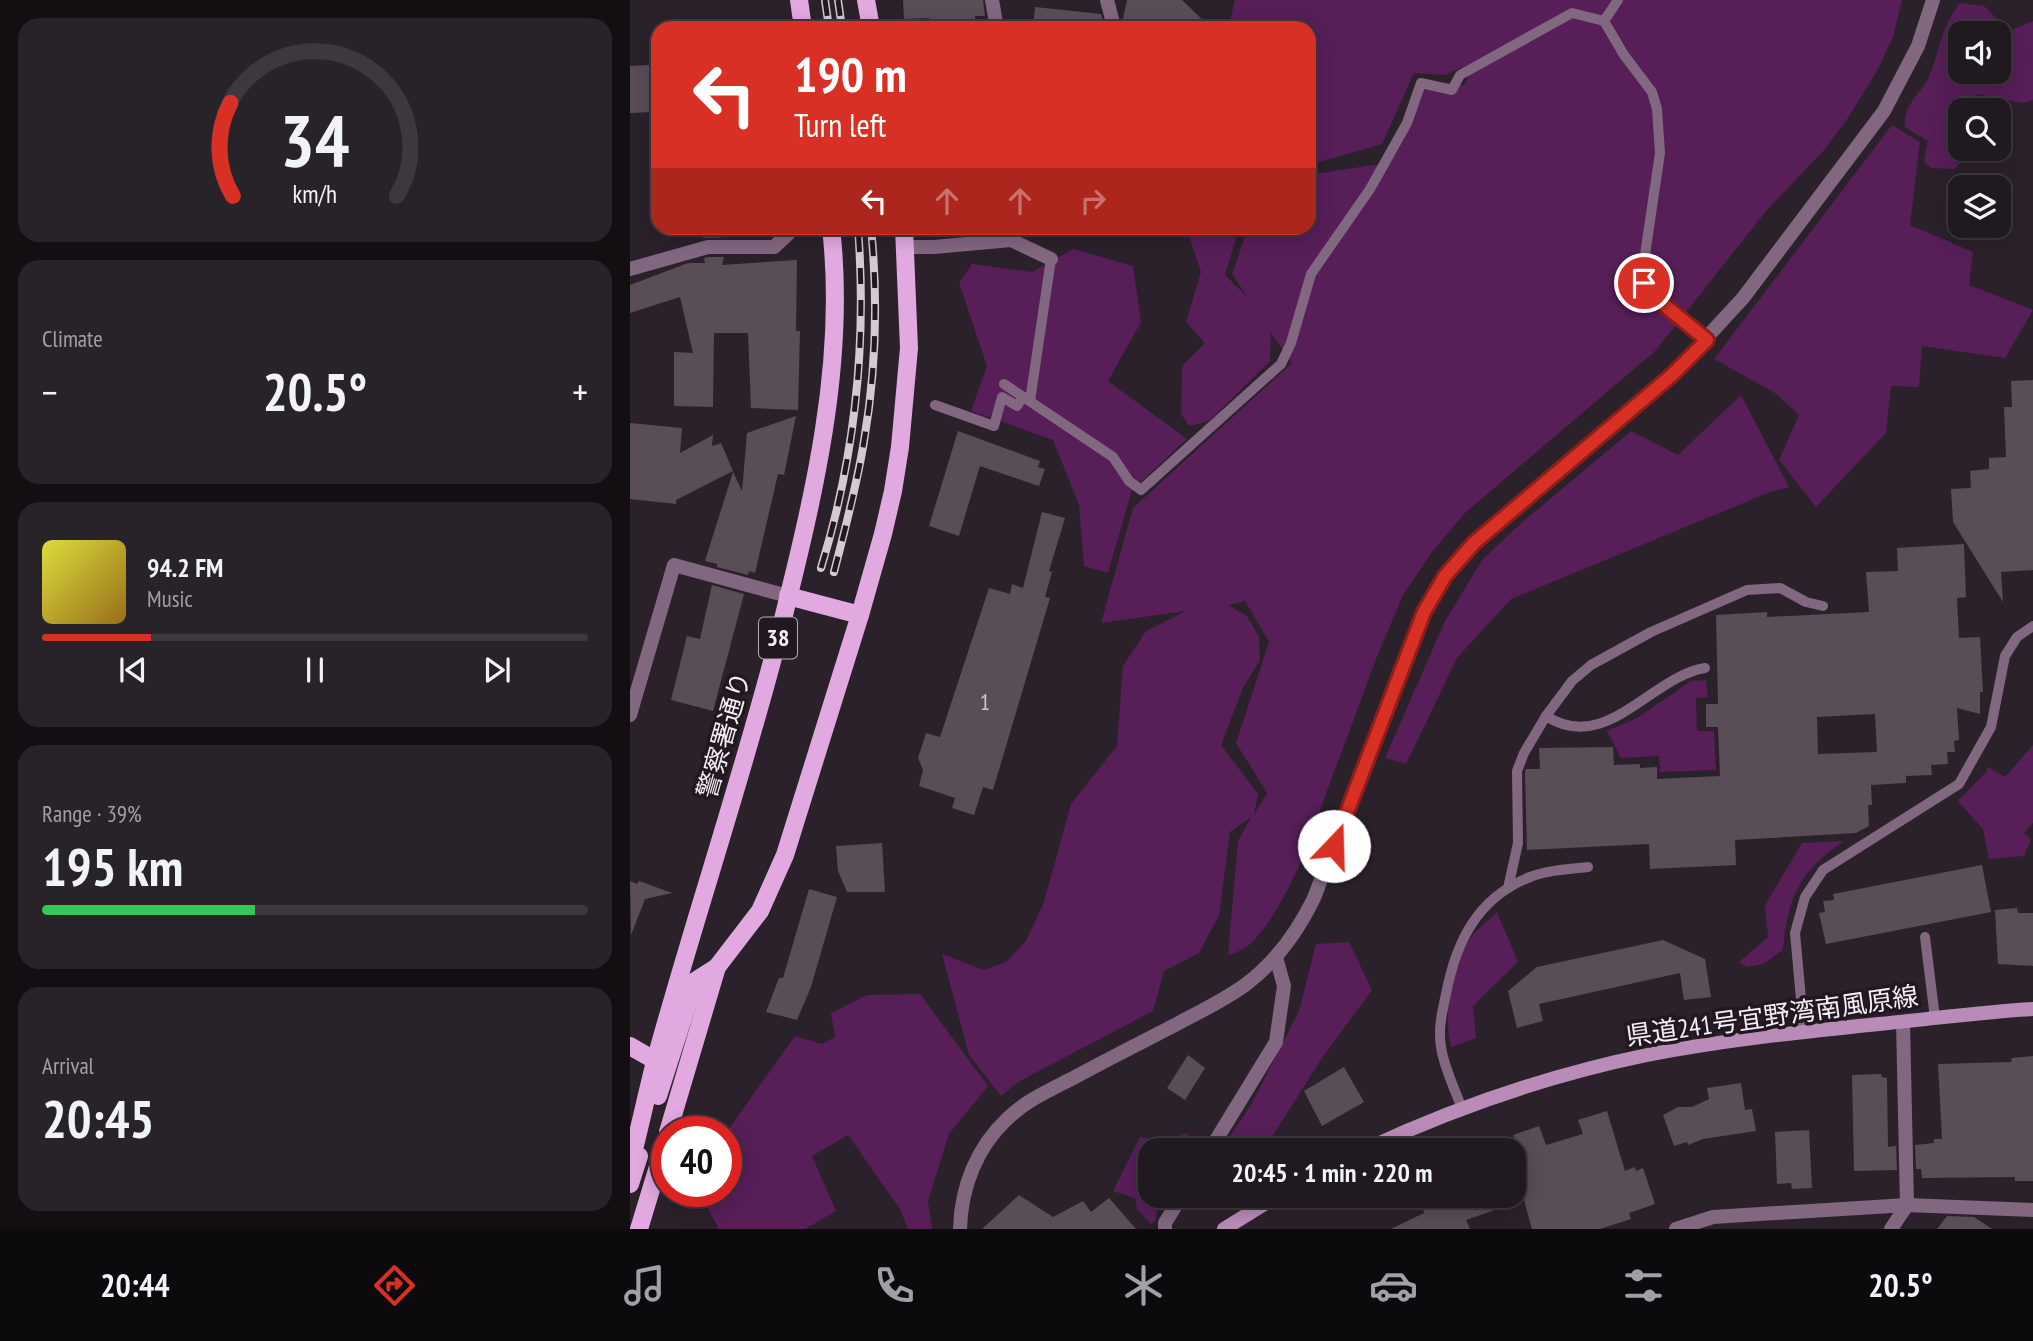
<!DOCTYPE html>
<meta charset="utf-8">
<style>
body{margin:0;font-family:"PT Sans Narrow","Noto Sans JP",sans-serif;background:#282229;color:#f1f3f6;height:100vh;display:flex;flex-direction:column;font-size:26px;white-space:nowrap}
*{box-sizing:border-box;margin:0}
p{font-size:23px;color:#a2a0a5}
.icon{flex:none;width:38px;height:38px;fill:none;stroke:currentColor;stroke-width:2;stroke-linecap:round;stroke-linejoin:round}
.map{position:relative;flex:1;overflow:hidden}
.side{display:flex;flex-direction:column;gap:18px;padding:18px;background:#120e12;width:630px}
.side>*{flex:none}
.hud{position:absolute;left:21px;top:21px;width:665px;height:214px;border-radius:21px;box-shadow:0 4px 18px #0003,0 0 0 2px #3d383e;background:#d93025;color:#fff;overflow:hidden}
.controls{position:absolute;left:1318px;top:21px;display:grid;gap:14px}
.controls a{display:grid;place-items:center;width:63px;height:63px;border-radius:14px;background:#201920;box-shadow:0 4px 18px #0003,0 0 0 2px #3d383e;font-size:35px}
.speed{position:absolute;left:21px;top:1116px;display:flex;gap:14px;font-size:35px;font-weight:700;text-align:center}
.speed>*{display:grid;place-content:center;width:91px;height:91px;border-radius:50%;background:#201920;box-shadow:0 4px 18px #0003,0 0 0 2px #3d383e;line-height:1}
.speed .limit{border:10px solid #d22;background:#fff;color:#111}
.pin{position:absolute;display:grid;place-items:center;width:60px;height:60px;color:#fff;margin:-30px;border:4px solid #fff;border-radius:50%;box-shadow:0 2px 7px #0007}
.me{position:absolute;width:77px;margin:-38px;rotate:21deg;stroke-linejoin:round;filter:drop-shadow(0 0 5px #0008)}
.turn{display:flex;align-items:center;gap:24px;height:147px;padding:0 28px;font-size:32px}
.turn .icon{width:91px;height:91px;stroke-width:2.5}
.turn b{display:block;font-size:49px;line-height:60px}
.lanes{display:flex;align-items:center;height:66px;padding:0 28px;background:#0003;justify-content:center;gap:35px;direction:ltr}
.lanes .off{opacity:.35}
.big{font-size:52px;font-weight:600;line-height:1.1}
.side .card{flex:1;display:flex;flex-direction:column;justify-content:center;gap:10px;min-width:0;padding:0 24px;border-radius:21px;background:#282229}
.side .dial{align-items:center;gap:0}
.dial svg{height:182px;overflow:visible;fill:none;stroke:#3d383e;stroke-width:7;stroke-linecap:round;text-anchor:middle}
.dial text{fill:#f1f3f6;stroke:none}
.song{display:flex;align-items:center;gap:21px}
.cover{width:84px;height:84px;border-radius:10px;background:linear-gradient(135deg,hsl(60 70% 55%),hsl(40 70% 35%))}
.played{height:7px;border-radius:4px;background:linear-gradient(90deg,#d93025 20%,#3d383e 20%)}
.keys{display:flex;justify-content:space-around;direction:ltr}
.heat{display:flex;justify-content:space-between;align-items:center;font-size:38px;direction:ltr}
.charge{height:10px;border-radius:5px;background:linear-gradient(90deg,#34c759 39%,#3d383e 0)}
.trip{position:absolute;left:508px;top:1138px;width:388px;height:70px;border-radius:21px;background:#201920;box-shadow:0 4px 18px #0003,0 0 0 2px #3d383e;font-weight:600;line-height:70px;text-align:center}
.tab-bar{display:flex;height:112px;justify-content:space-around;align-items:center;background:#0d0a0d;color:#a2a0a5}
.tab-bar .icon{width:49px;height:49px}
.tab-bar .current{color:#d93025}
.tab-bar b{font-size:32px;color:#f1f3f6}
main{display:flex;flex:1;min-height:0}
.map>svg:first-child{display:block}
</style>
<main>
<section class="side">
<div class="card dial"><svg viewBox="0 0 100 80">
<path d="M14 69A42 42 0 1 1 86 69"/>
<path d="M14 69A42 42 0 0 1 13 28" stroke="#d93025"/>
<text x="50" y="56" font-size="32" font-weight="700">34</text>
<text x="50" y="72" font-size="11">km/h</text>
</svg></div>
<div class="card"><p>Climate</p>
<div class="heat"><a>−</a><b class="big">20.5°</b><a>+</a></div>
</div>
<div class="card">
<div class="song"><i class="cover"></i><div><b>94.2 FM</b><p>Music</p></div></div>
<div class="played"></div>
<div class="keys"><svg class="icon" aria-label="previous" viewBox="0 0 24 24"><path d="M18 5L8 12l10 7zM5 5v14"/></svg><svg class="icon" aria-label="pause" viewBox="0 0 24 24"><path d="M8 5v14M16 5v14"/></svg><svg class="icon" aria-label="next" viewBox="0 0 24 24"><path d="M6 5l10 7-10 7zM19 5v14"/></svg></div>
</div>
<div class="card"><p>Range · 39%</p><b class="big">195 km</b><div class="charge"></div></div>
<div class="card"><p>Arrival</p><b class="big">20:45</b></div>
</section>
<div class="map">
<svg width="1403" height="1229" viewBox="0 0 1403 1229">
<rect width="100%" height="100%" fill="#2b212b"/>
<g fill="#571e58" fill-rule="evenodd">
<path d="M605 0H1272L1263 37 1248 69 1216 121 1194 150 1137 210 1025 351 835 513 802 552 773 595 748 654 669 866C656 893 641 925 618 946 613 950 605 953 598 955L608 841 621 817 600 832 589 915 569 953 534 971 523 1011 388 1082 371 1096 339 1055 312 954 354 970 376 962 396 941 414 902 441 804 487 746 493 666 516 631 556 611 471 623 503 508 662 363 641 333 640 361 579 421 559 426 551 414 552 366 575 343 556 322 571 272 558 234 503 228H604L607 235 595 275 618 298 602 274 618 228H679V175L756 163 789 79 834 85 847 61 815 75 784 73 752 144 679 165V28H598ZM615 601 639 642 606 743 637 793 624 815 628 794 591 745 613 688 630 660 629 637 617 616 598 605Z"/>
<path d="M1330 3 1354 6 1379 31 1403 21V100L1392 103 1347 94 1344 110H1330V149H1337L1335 157 1325 169 1301 168 1294 161 1298 141 1275 127C1273 106 1288 96 1298 79 1311 51 1309 28 1330 3ZM1330 33H1368V72H1330Z"/>
<path d="M1262 125 1290 142 1280 225 1343 252 1339 285 1403 310 1375 358 1292 346 1289 387 1261 386 1256 433 1186 507 1149 460 1169 415 1145 393 1084 359Z"/>
<path d="M443 249 503 266 511 322 478 381 557 439 502 490 478 573 454 566 449 505 423 440 341 411 357 366 329 283 342 264 402 272Z"/>
<path d="M1111 395 1159 487 1140 492 881 599 827 658 776 764 755 758 815 621 852 560 889 525 1001 431 1048 455Z"/>
<path d="M1076 680 1078 697 1066 698 1067 731H1084L1086 770 1030 772 1029 756 991 758 977 731 1007 718 1061 681Z"/>
<path d="M1403 745V823L1394 833 1401 839 1394 856 1359 859 1353 829 1328 801 1356 772 1358 767 1375 777Z"/>
<path d="M1214 841C1169 872 1158 896 1153 950L1133 964 1117 967 1109 962 1138 937 1135 905 1172 843Z"/>
<path d="M867 912 888 962 843 1006 846 1038 821 1047C813 1014 821 969 839 940 846 929 858 921 867 912Z"/>
<path d="M719 942 742 990 694 1055 643 1135 619 1150H591L622 1103 669 1011 686 944Z"/>
<path d="M290 994 358 1086 319 1134 298 1201 302 1229H278L270 1209 218 1135 182 1156 206 1211 175 1229H89L74 1202 77 1192H96V1133L165 1036 192 1044 205 1037 201 1013 237 995Z"/>
<path d="M555 1133 568 1141 562 1150H520V1195H531L525 1221 521 1224 507 1209 505 1198 483 1191 510 1137 538 1142Z"/>
</g>
<g fill="#594d58" fill-rule="evenodd">
<path d="M273 0H353L355 16H345L346 28H299V18L274 19Z"/>
<path d="M497 0H552L581 28H491Z"/>
<path d="M405 7 471 14 475 28H403Z"/>
<path d="M20 65 21 75H28V100H22V112L0 113V66Z"/>
<path d="M73 228H101L99 237 73 238Z"/>
<path d="M79 257H94L92 265 167 260 166 331H170L168 410 121 408 118 333H84L83 407 44 406V352L63 353 50 297 0 313V285L58 263H75L74 258Z"/>
<path d="M1403 380V570L1371 572 1373 602 1323 522 1321 489 1341 488 1340 471 1359 469V458L1376 457 1374 407H1382L1381 381Z"/>
<path d="M166 416 154 475 148 474 125 573 119 571 118 575 87 567V564L75 561 103 472 112 491 117 433Z"/>
<path d="M0 423 52 428 50 453 83 435 82 446 91 443 103 471 46 500V504L0 499Z"/>
<path d="M328 431 410 461 408 467 415 469 409 486 350 466 329 536 299 526Z"/>
<path d="M412 512 435 518 419 571 422 572 415 597 420 598 363 790 353 787 344 815 322 808 325 798 289 786 293 770 288 758 296 733 310 737 359 588 380 594 382 584 393 588Z"/>
<path d="M1334 544 1336 597 1327 598 1329 638 1350 637 1353 692H1350V714L1327 708 1329 740 1324 741 1325 752H1317L1318 764 1301 765 1302 775 1276 776V783L1241 785 1242 805H1238L1239 826 1226 833 1105 840 1106 865 1020 869 1019 844 897 850 895 772 896 769H910L909 748 983 747 984 765 1010 764V768L1027 767V779L1090 776 1088 727H1076V704H1088L1086 615 1137 612V617L1239 612 1236 572 1268 571 1267 548ZM1245 714 1247 752 1188 754 1187 717Z"/>
<path d="M82 585 114 594 83 711 41 700 57 636 70 639Z"/>
<path d="M252 843 255 892H217L208 871 206 846Z"/>
<path d="M1352 865 1361 912 1196 944 1189 913 1195 912 1193 901 1204 900 1203 894Z"/>
<path d="M0 881 7 884 9 881 42 893 15 899 1 935Z"/>
<path d="M179 889 207 897 181 987 167 1020 136 1012 149 978H153Z"/>
<path d="M1387 908 1388 913H1403V966L1368 964 1365 910Z"/>
<path d="M1033 940 1075 959 1081 997 1054 1000 1050 973 909 1004 913 1021 887 1028 878 991 907 967Z"/>
<path d="M558 1055 575 1068 555 1100 537 1088Z"/>
<path d="M1403 1056V1181H1385V1177L1292 1178 1291 1169H1286L1285 1145 1304 1143V1139H1312L1308 1064 1381 1062 1382 1058Z"/>
<path d="M714 1067 734 1102 692 1126 674 1091Z"/>
<path d="M1251 1074 1252 1077 1257 1078 1258 1147 1266 1146 1267 1170 1224 1171 1222 1075Z"/>
<path d="M1111 1083 1115 1110 1122 1109 1126 1131 1073 1139 1058 1145 1057 1142 1044 1146 1033 1115 1048 1107H1062L1079 1099 1077 1088Z"/>
<path d="M977 1111 995 1171 1005 1167 1006 1171 1013 1168 1025 1204 999 1213 1001 1219 970 1229H902L894 1200 836 1220 840 1229H761L794 1213 791 1203 814 1195H884V1169L894 1166 883 1135 909 1126 916 1145 953 1134 948 1120Z"/>
<path d="M1179 1130 1182 1188 1162 1189 1161 1183 1147 1184 1145 1132Z"/>
<path d="M389 1195 423 1217 453 1201 461 1212 479 1198 506 1229H352Z"/>
<path d="M1317 1216 1344 1217 1362 1229H1307Z"/>
</g>
<g fill="none" stroke-linecap="round" stroke-linejoin="round">
<g stroke="#826781" stroke-width="10">
<path d="M974 21 988 0"/>
<path d="M374 384 483 457 499 481 511 490 651 364 661 343 681 274 740 189 777 123 791 83 822 90 830 75 942 13 974 21 994 55 1022 92 1027 109 1030 153 1013 268C1016 301 1053 320 1077 340"/>
<path d="M400 401 421 259"/>
<path d="M305 405 364 426 372 397 387 406 393 397"/>
<path d="M916 716C976 755 1022 676 1075 668"/>
<path d="M878 888 888 843 887 771 894 753 916 716 942 681 961 665 1021 632 1117 590 1150 588 1176 602 1193 606"/>
<path d="M1295 937 1305 1018"/>
<path d="M1174 1032 1165 933 1175 897 1193 870 1329 784 1361 727 1375 656 1387 637 1403 626"/>
<path d="M832 1109C825 1089 814 1068 811 1047 808 1028 812 1013 816 994 826 942 847 898 900 877 918 870 939 869 958 867"/>
</g>
<g stroke="#826781" stroke-width="14">
<path d="M362 0 367 28"/>
<path d="M477 0 483 23"/>
<path d="M277 247H304L381 240 421 259"/>
<path d="M0 269 78 247H144L158 234 157 228"/>
<path d="M0 715 44 565 158 596"/>
<path d="M580 1150 646 1042 654 986 646 957"/>
<path d="M535 1229V1223L552 1195"/>
<path d="M1046 1229 1083 1217 1277 1205 1403 1210"/>
</g>
<g stroke="#826781" stroke-width="14">
<path d="M330 1229C331 1187 347 1147 377 1119 396 1100 422 1089 445 1077 478 1059 512 1042 545 1025 569 1012 593 1001 615 985 646 962 667 933 684 898L794 612 815 576 844 543 1042 375 1113 298 1254 111 1288 46 1303 0"/>
<path d="M1261 1229 1277 1205 1273 1022"/>
</g>
<g stroke="#b88cb7" stroke-width="14">
<path d="M734 1150C824 1108 920 1075 1017 1055 1093 1040 1171 1032 1249 1024 1300 1019 1352 1012 1403 1009"/>
<path d="M594 1229 649 1195"/>
</g>
<g stroke="#e1a9e0" stroke-width="18">
<path d="M169 0 173 28"/>
<path d="M236 0 241 28"/>
<path d="M158 596 230 615"/>
<path d="M0 1046 26 1061"/>
<path d="M28 1096 65 981 87 967"/>
<path d="M38 1132 87 967 130 911 155 855 230 615 253 534 263 491 270 447 279 348 274 228"/>
<path d="M0 1165C9 1131 16 1097 25 1062 64 919 112 779 149 635 182 503 217 365 201 228"/>
<path d="M0 1184 9 1156"/>
<path d="M9 1229 37 1137"/>
</g>
<g stroke="#d3cbd3" stroke-width="8">
<g id="rail">
<path d="M195 0 199 28"/>
<path d="M208 0 212 28"/>
<path d="M191 568C225 457 237 344 228 228"/>
<path d="M204 572C215 529 227 485 234 441 246 371 248 298 241 228"/>
</g>
</g>
<use href="#rail" stroke="#211821" stroke-width="5" stroke-dasharray="16" stroke-linecap="butt"/>
</g>
<g fill="none" stroke-linecap="round" stroke-linejoin="round">
<g stroke="#8d1f18" stroke-width="18">
<path id="route" d="M704 846 794 612 815 576 844 543 1042 375 1077 340 1023 296 1014 283"/>
</g>
<use href="#route" stroke="#d93025" stroke-width="12"/>
</g>
<g text-anchor="middle" stroke-width="7" stroke-linejoin="round" paint-order="stroke">
<g font-size="23" fill="#cec6ce">
<text x="355" y="710">1</text>
</g>
<rect fill="#211821" stroke="#b5aeb5" stroke-width="2" x="129" y="617.5" width="38" height="41" rx="5"/>
<g font-size="24" font-weight="bold" fill="#f5eef5">
<text x="148" y="646">38</text>
</g>
<g font-size="26" fill="#f5eef5" stroke="#211821">
<text transform="translate(94 735) rotate(-74)" y="9">警察署通り</text>
<text transform="translate(1142 1016) rotate(-8)" y="9">県道241号宜野湾南風原線</text>
</g>
</g>
</svg>
<div class="controls">
<a><svg class="icon" aria-label="sound" viewBox="0 0 24 24"><path d="M4 9h4l5-4v14l-5-4H4zM17 9q2 3 0 6"/></svg></a>
<a><svg class="icon" aria-label="search" viewBox="0 0 24 24"><circle cx="10" cy="10" r="6"/><path d="M15 15l6 6"/></svg></a>
<a><svg class="icon" aria-label="layers" viewBox="0 0 24 24"><path d="M12 4l9 5-9 5-9-5zM3 14l9 5 9-5"/></svg></a>
</div>
<div class="speed"><div class="limit">40</div></div>
<div class="pin" style="left:1014px;top:283px;background:#d93025"><svg class="icon" aria-label="arrive" viewBox="0 0 24 24"><path d="M6 21V4h12l-3 4 3 4H6"/></svg></div>
<svg class="me" style="left:704px;top:846px" viewBox="-20 -20 40 40"><circle r="19" fill="#fff"/><path d="M0-13L10 11 0 6-10 11z" fill="#d93025"/></svg>
<div class="trip">20:45 · 1 min · 220 m</div>
<div class="hud">
<div class="turn"><svg class="icon" aria-label="left" viewBox="0 0 24 24"><path d="M17 20v-9H6M10 6l-5 5 5 5"/></svg><div><b>190 m</b>Turn left</div></div>
<div class="lanes"><svg class="icon" aria-label="left" viewBox="0 0 24 24"><path d="M17 20v-9H6M10 6l-5 5 5 5"/></svg><svg class="icon off" aria-label="ahead" viewBox="0 0 24 24"><path d="M12 20V5M6 11l6-6 6 6"/></svg><svg class="icon off" aria-label="ahead" viewBox="0 0 24 24"><path d="M12 20V5M6 11l6-6 6 6"/></svg><svg class="icon off" aria-label="right" viewBox="0 0 24 24"><path d="M7 20v-9h11M14 6l5 5-5 5"/></svg></div>
</div>
</div>
</main>
<nav class="tab-bar">
<b>20:44</b>
<svg class="icon current" aria-label="directions" viewBox="0 0 24 24"><path d="M12 3l9 9-9 9-9-9zM9 14v-3h6M13 9l2 2-2 2"/></svg>
<svg class="icon" aria-label="music" viewBox="0 0 24 24"><path d="M9 18V5l10-2v13"/><circle cx="6" cy="18" r="3"/><circle cx="16" cy="16" r="3"/></svg>
<svg class="icon" aria-label="phone" viewBox="0 0 24 24"><path d="M5 4h4l2 5-3 2q2 4 5 5l2-3 5 2v4C11 20 4 13 5 4z"/></svg>
<svg class="icon" aria-label="climate" viewBox="0 0 24 24"><path d="M12 3v18M4 7l16 10M4 17L20 7"/></svg>
<svg class="icon" aria-label="car" viewBox="0 0 24 24"><path d="M5 17H2v-5l4-1 3-4h7l3 4 3 1v5h-3M9 17h6M6 11h13"/><circle cx="7" cy="17" r="2"/><circle cx="17" cy="17" r="2"/></svg>
<svg class="icon" aria-label="filters" viewBox="0 0 24 24"><path d="M4 7h16M4 17h16"/><circle cx="9" cy="7" r="2"/><circle cx="15" cy="17" r="2"/></svg>
<b>20.5°</b>
</nav>
